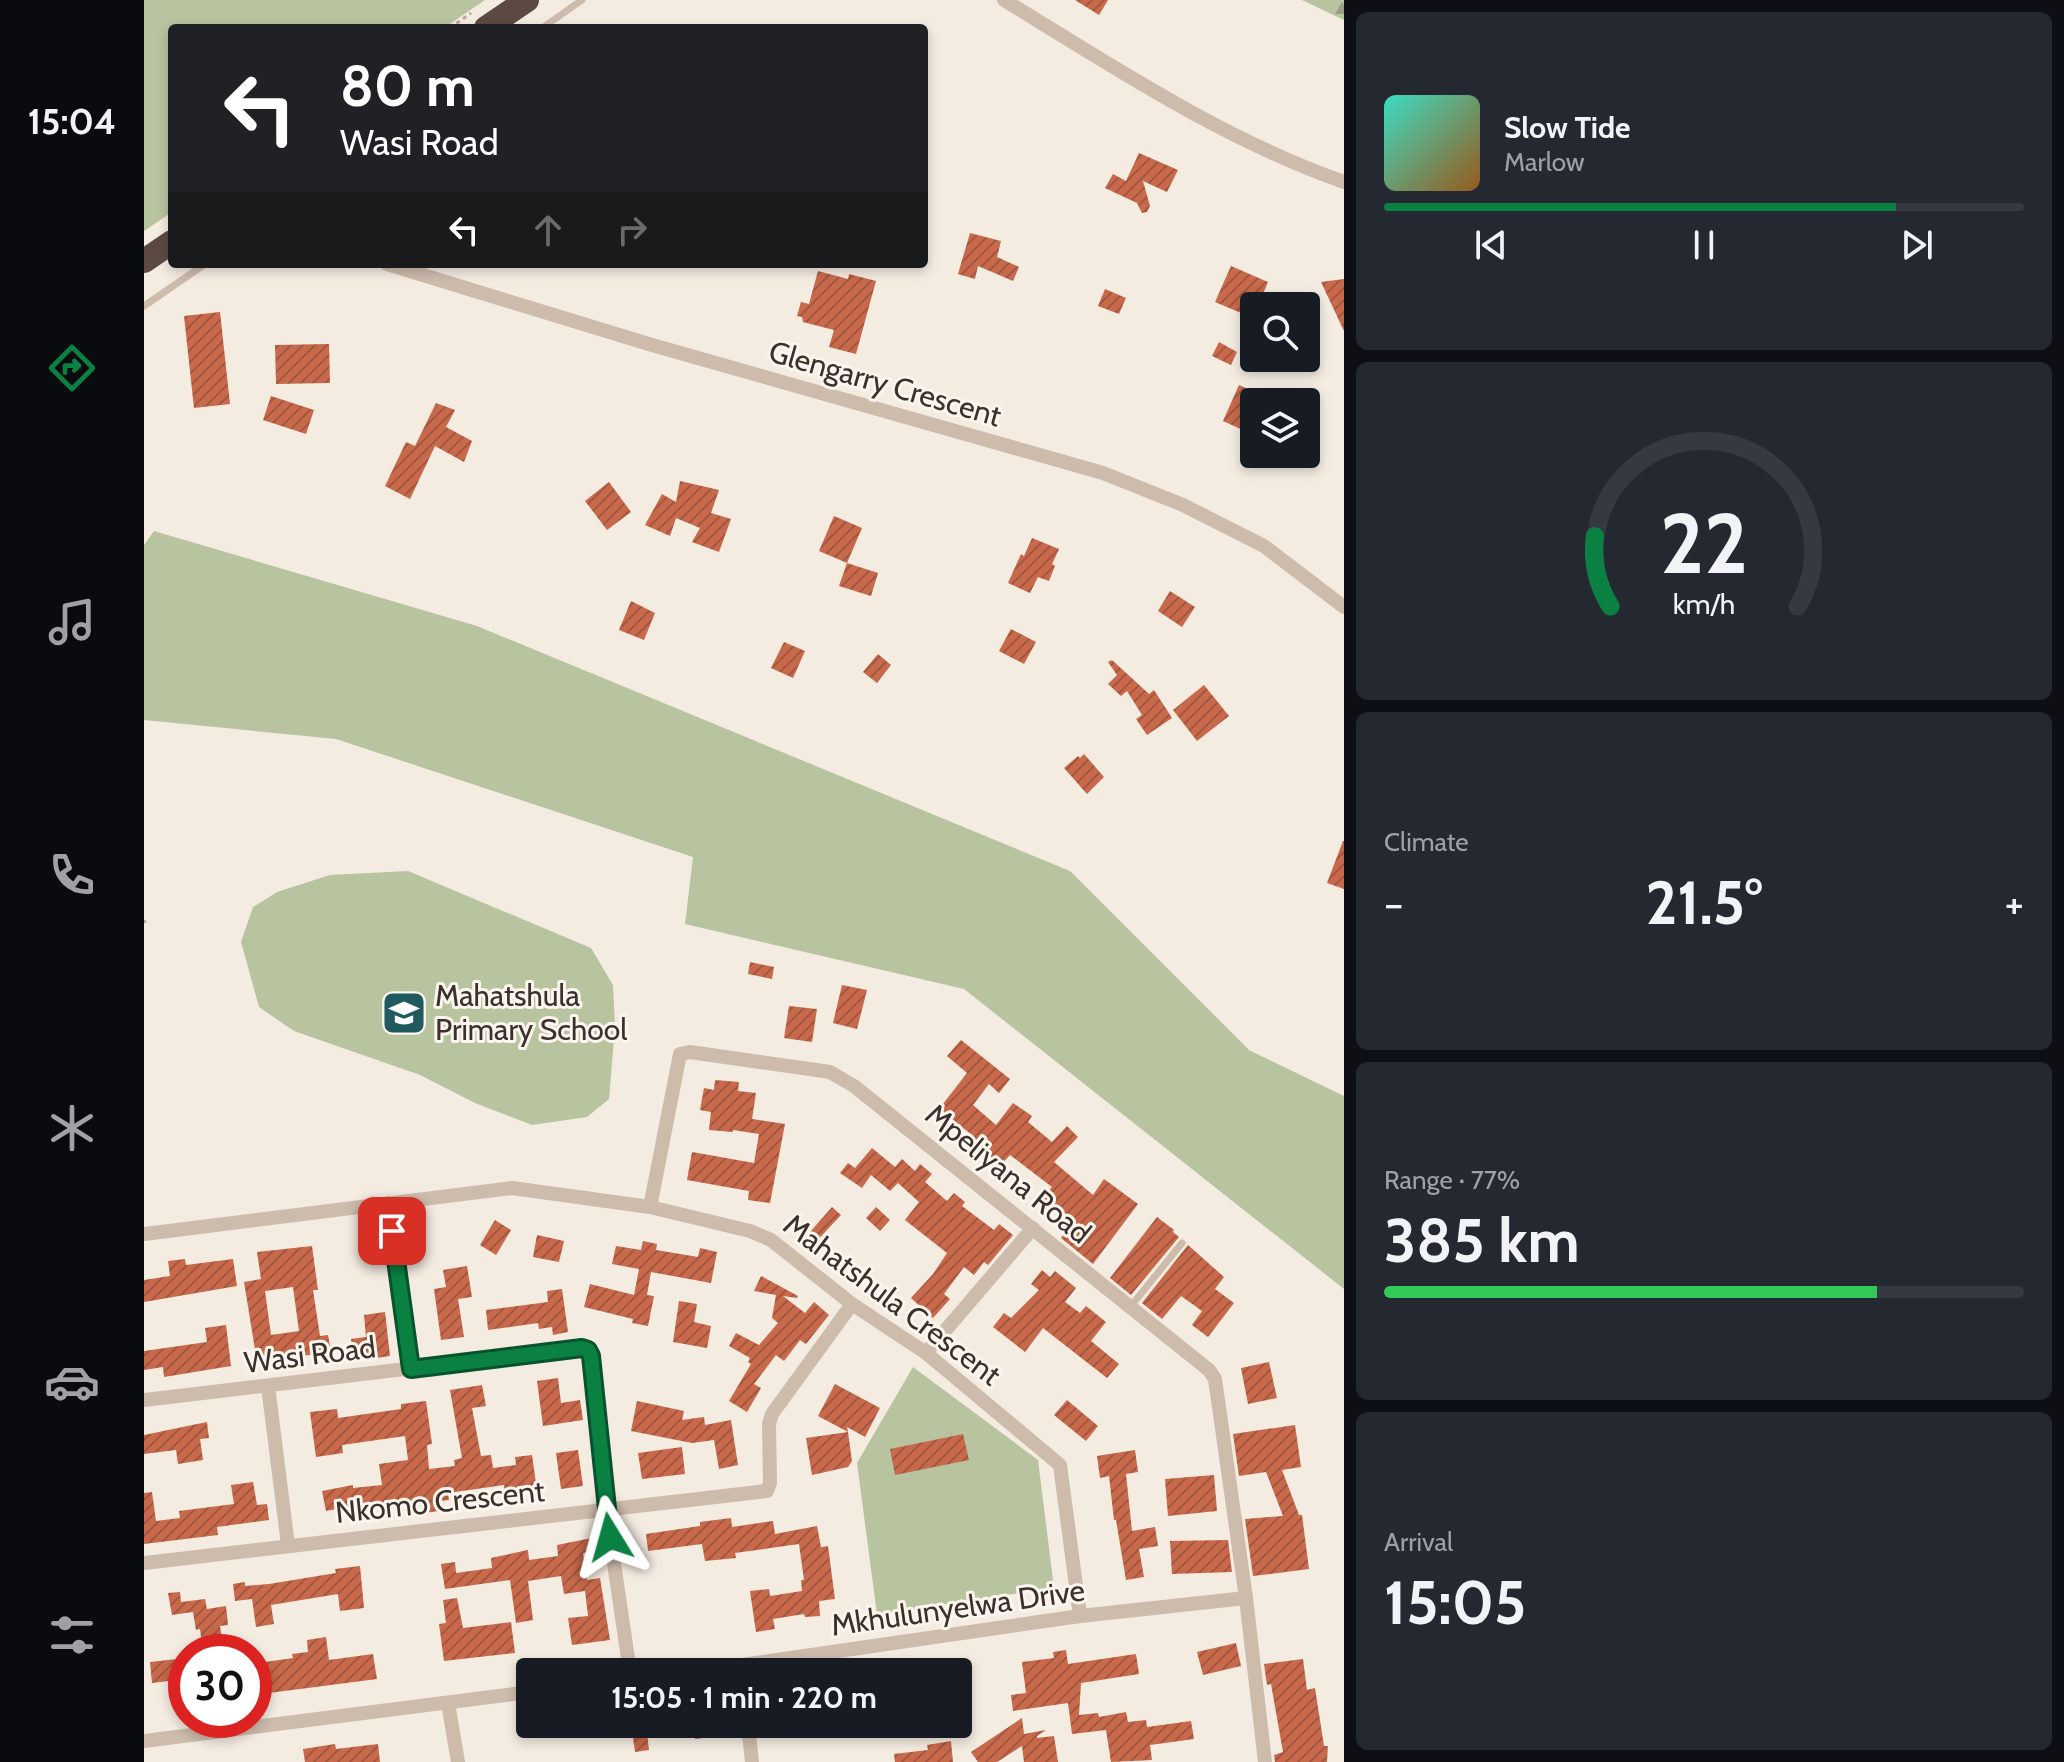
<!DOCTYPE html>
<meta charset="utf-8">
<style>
body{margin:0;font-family:Cabin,sans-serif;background:#242831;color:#f1f3f6;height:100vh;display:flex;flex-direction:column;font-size:30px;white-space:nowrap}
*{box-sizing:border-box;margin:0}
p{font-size:26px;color:#9ea1a6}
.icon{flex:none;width:44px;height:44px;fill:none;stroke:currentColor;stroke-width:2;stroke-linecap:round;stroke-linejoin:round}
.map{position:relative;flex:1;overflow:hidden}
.details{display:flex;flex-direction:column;gap:12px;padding:12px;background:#0d0f14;width:720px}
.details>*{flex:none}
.top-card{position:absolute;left:24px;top:24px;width:760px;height:244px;border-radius:8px;box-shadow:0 4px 12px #0003;background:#202124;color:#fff;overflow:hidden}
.fabs{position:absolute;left:1096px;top:292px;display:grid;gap:16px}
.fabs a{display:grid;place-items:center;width:80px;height:80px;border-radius:8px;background:#171b24;box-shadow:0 4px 12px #0003;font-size:40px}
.speed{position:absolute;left:24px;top:1634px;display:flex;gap:16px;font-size:40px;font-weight:700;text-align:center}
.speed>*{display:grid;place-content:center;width:104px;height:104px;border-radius:50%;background:#171b24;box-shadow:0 4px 12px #0003;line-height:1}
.speed .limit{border:12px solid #d22;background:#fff;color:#111}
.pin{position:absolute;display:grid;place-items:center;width:68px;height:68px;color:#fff;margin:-34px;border-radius:16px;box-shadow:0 4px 12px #0006}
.me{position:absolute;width:88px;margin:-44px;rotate:352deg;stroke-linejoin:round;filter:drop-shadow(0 0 6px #0008)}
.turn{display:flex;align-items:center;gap:28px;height:168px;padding:0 40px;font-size:36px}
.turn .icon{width:104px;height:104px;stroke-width:2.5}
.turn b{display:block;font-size:56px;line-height:68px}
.lanes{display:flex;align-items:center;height:76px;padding:0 40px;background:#0003;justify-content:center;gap:40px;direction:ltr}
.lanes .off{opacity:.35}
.big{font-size:60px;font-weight:700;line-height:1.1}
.details .widget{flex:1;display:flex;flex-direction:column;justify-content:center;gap:12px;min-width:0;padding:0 28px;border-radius:12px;background:#242831}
.details .dial{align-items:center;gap:0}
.dial svg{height:208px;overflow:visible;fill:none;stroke:#363941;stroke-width:7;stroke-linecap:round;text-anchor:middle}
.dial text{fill:#f1f3f6;stroke:none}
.song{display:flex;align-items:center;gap:24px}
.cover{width:96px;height:96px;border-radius:12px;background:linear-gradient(135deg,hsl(170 70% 55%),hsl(30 70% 35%))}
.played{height:8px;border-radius:4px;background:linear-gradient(90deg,#0b8043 80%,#363941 80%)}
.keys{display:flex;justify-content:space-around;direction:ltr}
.heat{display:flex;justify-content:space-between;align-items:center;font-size:44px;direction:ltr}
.charge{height:12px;border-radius:6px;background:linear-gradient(90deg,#34c759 77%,#363941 0)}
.trip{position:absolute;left:372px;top:1658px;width:456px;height:80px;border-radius:8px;background:#171b24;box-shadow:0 4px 12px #0003;font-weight:700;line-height:80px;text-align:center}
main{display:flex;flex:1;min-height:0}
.dock{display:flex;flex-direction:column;width:144px;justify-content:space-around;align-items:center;background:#090b0e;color:#9ea1a6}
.dock .icon{width:56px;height:56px}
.dock .selected{color:#0b8043}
.dock b{font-size:36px;color:#f1f3f6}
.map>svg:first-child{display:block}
</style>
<main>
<nav class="dock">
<b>15:04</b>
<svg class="icon selected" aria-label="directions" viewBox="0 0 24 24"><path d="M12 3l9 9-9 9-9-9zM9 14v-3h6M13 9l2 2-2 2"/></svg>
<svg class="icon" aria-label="music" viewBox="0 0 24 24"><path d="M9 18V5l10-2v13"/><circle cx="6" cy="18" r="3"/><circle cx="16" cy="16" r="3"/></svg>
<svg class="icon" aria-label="phone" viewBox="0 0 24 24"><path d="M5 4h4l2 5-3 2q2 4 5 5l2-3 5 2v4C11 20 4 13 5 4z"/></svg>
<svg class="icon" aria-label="climate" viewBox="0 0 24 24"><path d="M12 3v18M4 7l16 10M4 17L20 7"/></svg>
<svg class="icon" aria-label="car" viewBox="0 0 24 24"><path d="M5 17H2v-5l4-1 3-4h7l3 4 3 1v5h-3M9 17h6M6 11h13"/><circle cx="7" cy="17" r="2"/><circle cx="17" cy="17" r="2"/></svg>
<svg class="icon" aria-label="filters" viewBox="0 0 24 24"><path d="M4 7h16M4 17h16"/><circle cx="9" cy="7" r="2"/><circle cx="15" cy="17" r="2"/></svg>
</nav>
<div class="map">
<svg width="1200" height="1762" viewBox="0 0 1200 1762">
<defs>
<pattern id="forest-firs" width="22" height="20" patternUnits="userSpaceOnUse" patternTransform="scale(2)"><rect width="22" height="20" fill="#b8c4a0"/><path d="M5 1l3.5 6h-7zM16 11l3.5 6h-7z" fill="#97a083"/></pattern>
<pattern id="building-hatch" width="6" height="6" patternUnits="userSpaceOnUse" patternTransform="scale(2)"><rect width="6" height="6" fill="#c8694b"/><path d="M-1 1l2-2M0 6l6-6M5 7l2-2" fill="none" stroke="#a4573f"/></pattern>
</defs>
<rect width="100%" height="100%" fill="#f4ebe1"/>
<g fill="#b8c4a0">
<path d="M0 0H341L300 28H28V212L0 231Z"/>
<path d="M10 531 333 626 926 871 1105 1050 1200 1096V1289L820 989 541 924 549 857 192 739 0 720V545Z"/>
<path d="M264 871 447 948 469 985 471 1027 465 1099 443 1117 388 1125 331 1103 276 1075 150 1031 115 1007 97 942 109 907 133 892 186 875Z"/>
<path d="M769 1367 894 1460 910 1588 733 1614 713 1463Z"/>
</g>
<path fill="url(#forest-firs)" d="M1158 0H1200V20Z"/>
<g fill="url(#building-hatch)" fill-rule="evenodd">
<path d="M931 0H964L955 15Z"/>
<path d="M995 153 1034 170 1023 192 999 181 1006 206 1003 212 998 213 993 203 961 188 969 174 982 181Z"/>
<path d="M826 233 857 241 853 257 875 267 869 281 834 266 831 279 814 274Z"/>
<path d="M1087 266 1124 282 1114 306H1110L1109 318 1071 302Z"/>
<path d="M674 271 704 279 705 274 732 281 712 354 685 347 690 330 659 322 658 317 653 316 657 302 665 304Z"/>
<path d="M1200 279V331L1177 282Z"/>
<path d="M961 289 982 298 975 314 954 306Z"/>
<path d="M76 312 86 404 50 408 40 316Z"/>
<path d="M1075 342 1093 352 1087 365 1068 356Z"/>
<path d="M185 344 186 383 132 384 131 345Z"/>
<path d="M1095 385 1133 402H1110V435L1079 421Z"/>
<path d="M127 396 170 410 162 434 119 420Z"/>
<path d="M292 403 311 410 302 427 328 441 320 462 291 446 266 499 241 486 262 442 271 446Z"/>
<path d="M536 481 575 490 567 513 587 519 575 552 548 542 556 528 532 518 526 536 501 525 518 494 532 502Z"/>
<path d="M465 482 487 512 463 530 441 501Z"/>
<path d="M690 516 718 528 703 563 675 551Z"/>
<path d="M888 538 915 549 908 564 911 566 905 581 894 577 886 593 864 583 877 554 880 556Z"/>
<path d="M703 563 734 573 727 596 695 586Z"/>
<path d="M1026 591 1051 607 1038 627 1014 611Z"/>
<path d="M487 601 511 613 500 640 475 630Z"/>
<path d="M867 629 892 642 880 664 855 651Z"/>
<path d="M640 642 661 651 649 678 627 668Z"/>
<path d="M734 654 747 665 733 683 719 672Z"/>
<path d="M968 660 1005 694 1010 690 1028 718 1003 735 992 719 998 715 983 691 977 696 964 684 973 675 964 662Z"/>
<path d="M1060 685 1085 716 1053 741 1029 710Z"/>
<path d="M940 754 960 777 943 794 920 768 934 756 936 758Z"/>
<path d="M1199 841H1200V889L1183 883Z"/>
<path d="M606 962 630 967 628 979 604 974Z"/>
<path d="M698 985 723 990 713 1029 689 1023Z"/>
<path d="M645 1006 673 1009 668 1042 640 1038Z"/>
<path d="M817 1040 866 1079 855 1093 845 1084 829 1105 852 1125 869 1103 888 1116 884 1122 908 1142 923 1126 934 1137 910 1162 949 1195 960 1179 994 1204 949 1264 917 1238 928 1223 898 1198 908 1187 866 1155 856 1166 825 1138 828 1135 795 1109 823 1073 803 1056Z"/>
<path d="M571 1080 595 1082 594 1091 612 1093 608 1119 641 1124 626 1203 604 1200 605 1191 543 1180 548 1152 610 1163 615 1134 589 1130V1132L565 1130 567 1112 556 1110 560 1088 570 1090Z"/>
<path d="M728 1148 751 1167 758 1159 771 1171 776 1164 788 1174 781 1182 803 1201 810 1193 821 1202 818 1206 850 1230 855 1224 869 1235 844 1265 840 1262 830 1275 820 1267 800 1294 806 1299 789 1318 767 1298 789 1274 803 1253 761 1220 775 1202 754 1183 746 1191 727 1175 718 1188 696 1173 704 1163 711 1168Z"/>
<path d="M688 1207 697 1215 668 1246 660 1239Z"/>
<path d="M732 1207 746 1220 736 1231 722 1218Z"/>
<path d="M1013 1217 1030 1230 1029 1232 1035 1237 987 1295 966 1278Z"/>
<path d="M351 1220 367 1230 352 1255 336 1245Z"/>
<path d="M393 1235 420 1241 415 1262 389 1257Z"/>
<path d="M499 1241 513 1244 512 1250 554 1257 556 1248 573 1252 567 1283 507 1272 503 1295 510 1296 504 1326 488 1323 489 1319 440 1307 446 1284 490 1295 495 1269 468 1264 472 1246 497 1250Z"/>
<path d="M1044 1245 1080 1277 1071 1289 1090 1303 1064 1337 1048 1325 1058 1311 1037 1296 1018 1319 998 1303Z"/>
<path d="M168 1246 174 1290H169L176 1336 184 1335 187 1352 113 1362 100 1282 117 1279 113 1252ZM149 1287 155 1331 127 1335 121 1291Z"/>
<path d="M41 1259 42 1265 89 1259 93 1286 0 1302V1280L26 1276 24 1261Z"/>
<path d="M323 1266 328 1297 314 1299 320 1337 297 1340 290 1289 302 1287 299 1270Z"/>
<path d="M898 1270 906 1277 911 1271 932 1288 921 1302 936 1313 942 1306 962 1322 947 1341 975 1364 963 1378 899 1328 881 1352 849 1327 860 1313 867 1318 895 1290 887 1284Z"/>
<path d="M617 1276 654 1296 653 1298 639 1296 661 1313 670 1302 685 1315 662 1344 656 1340 640 1361 632 1355 610 1384 617 1388 603 1412 585 1401 607 1364 604 1362 606 1358 585 1346 592 1333 615 1345 634 1323 628 1318 632 1295 610 1291Z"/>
<path d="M418 1289 424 1332 409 1335 408 1327 395 1329 394 1323 344 1330 342 1310 404 1302 403 1291Z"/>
<path d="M535 1301 553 1304 550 1322 567 1326 563 1348 529 1342Z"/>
<path d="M241 1312 246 1356 211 1361 207 1339 222 1337 220 1315Z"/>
<path d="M82 1325 87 1366 20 1377 19 1367 0 1370V1351L63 1342 61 1328Z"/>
<path d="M1125 1362 1133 1398 1104 1404 1097 1368Z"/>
<path d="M414 1378 417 1403 436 1400 439 1420 399 1426 393 1381Z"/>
<path d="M691 1384 736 1408 721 1437 703 1427 704 1432 674 1416Z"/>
<path d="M338 1385 342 1406 328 1408 337 1456 347 1455 349 1468 372 1465 371 1457 388 1455 393 1490 380 1492 381 1496 362 1499 360 1485 304 1493 305 1500 293 1501 295 1511 279 1513 277 1504 229 1508 228 1502 182 1511 178 1491 209 1485V1488L238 1485 235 1464 264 1460 261 1436 198 1445 199 1453 172 1457 166 1412 193 1409 194 1418 257 1409V1404L282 1401 288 1444 283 1445 285 1469 311 1466 310 1460 318 1458 306 1390Z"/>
<path d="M923 1400 954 1426 942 1441 910 1415Z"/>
<path d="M493 1401 540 1411 538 1420 560 1417 561 1425 587 1420 594 1465 575 1469 570 1440 548 1443 487 1431Z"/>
<path d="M63 1422 65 1438 56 1439 59 1460 34 1464 32 1450 0 1454V1435Z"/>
<path d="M1151 1425 1157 1467 1138 1470 1155 1515H1158L1165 1569 1109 1576 1101 1519 1139 1516 1122 1472 1095 1476 1089 1434Z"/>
<path d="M704 1432 708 1461 704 1467 668 1475 662 1438Z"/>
<path d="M819 1434 825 1460 751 1475 746 1449Z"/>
<path d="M538 1447 541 1474 498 1479 494 1453Z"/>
<path d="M434 1450 439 1486 417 1489 412 1453Z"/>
<path d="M991 1450 994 1472 982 1474 988 1531 1011 1527 1014 1546 995 1549 1000 1577 982 1580 972 1520H970L965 1476 956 1478 953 1456Z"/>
<path d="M1070 1475 1073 1511 1024 1516 1021 1479Z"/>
<path d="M109 1482 113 1505 123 1504 125 1520 73 1527 74 1535 0 1544V1493L8 1492 12 1521 36 1518 35 1511 90 1504 87 1485Z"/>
<path d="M587 1518 588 1527 629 1521 631 1534 673 1526 677 1547 684 1546 691 1599 675 1601 676 1616 661 1617 660 1614 629 1619 631 1629 612 1632 606 1591 625 1589 626 1596 658 1591 657 1580H660L655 1544 591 1553 592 1558 561 1561 558 1544 504 1551 502 1534 556 1526V1522Z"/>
<path d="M448 1538 451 1551 439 1553 443 1580 456 1578 466 1640 428 1645 424 1618 444 1616 441 1591 420 1594 417 1576 384 1581 389 1620 372 1623 366 1580 301 1589 297 1564 311 1562 312 1573 348 1568 347 1558 384 1550 385 1560 414 1556 413 1545Z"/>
<path d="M1084 1540 1088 1572 1028 1574 1026 1541Z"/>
<path d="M216 1566 220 1608 196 1611 194 1594 127 1605 130 1624 112 1627 108 1599 91 1601 89 1584 101 1582V1586L125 1584 192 1573 191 1569Z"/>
<path d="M36 1592 37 1602 61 1599 63 1609 82 1606 84 1625 76 1626 80 1652H59L56 1629 52 1630 49 1612 28 1615 24 1593Z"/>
<path d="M313 1598 319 1628 367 1622 371 1653 300 1661 295 1624 302 1623 299 1600Z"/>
<path d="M182 1637 185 1660 229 1654 233 1679 125 1693 121 1662 149 1658 148 1654 164 1652 163 1640Z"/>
<path d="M1092 1643 1097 1666 1059 1675 1053 1652Z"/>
<path d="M922 1650 924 1664 992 1654 995 1674 937 1683 935 1715 954 1713 955 1717 982 1712 984 1722 1002 1720 1003 1727 1047 1721 1050 1739 1006 1745 1008 1760 967 1762 962 1730 928 1734 924 1703 869 1711 867 1695 882 1693 878 1662 910 1658 909 1652Z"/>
<path d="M42 1658V1679L8 1683 6 1662Z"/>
<path d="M1159 1659 1163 1690 1171 1688 1180 1746H1184L1183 1762H1131L1130 1755 1139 1752 1127 1684 1123 1685 1120 1664Z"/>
<path d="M878 1718 880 1734 902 1730 893 1736V1738L910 1736 914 1762H880L878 1746 853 1762H834L827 1752Z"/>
<path d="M487 1724H502L505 1750 491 1752Z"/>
<path d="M549 1724H574L576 1736 551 1739Z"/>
<path d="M807 1741 809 1762H751L750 1754 784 1750 783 1745Z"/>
<path d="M191 1744 192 1749 234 1744 236 1762H161L159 1749Z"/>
</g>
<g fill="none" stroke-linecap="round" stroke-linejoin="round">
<g stroke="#b9a596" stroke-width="3" stroke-dasharray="4 4" stroke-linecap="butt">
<path d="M306 28 327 13"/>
<path d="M0 922 2 921"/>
</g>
<g stroke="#cdbbac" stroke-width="7">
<path d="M398 28 438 0"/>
<path d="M0 306 61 264"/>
<path d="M987 1306 1038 1243"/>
</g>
<g stroke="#cdbbac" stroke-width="14">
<path d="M860 0C970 67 1078 139 1200 182"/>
<path d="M243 264 508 345 959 473 1039 505 1120 546 1200 607"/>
<path d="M244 1203 267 1369"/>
<path d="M506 1207 536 1054 546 1052 686 1072 710 1086 1065 1370 1071 1379 1102 1598 1121 1762"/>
<path d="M0 1234 368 1188 506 1207 606 1231 627 1240 708 1304 782 1353 916 1465 936 1616"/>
<path d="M782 1353 889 1228"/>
<path d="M124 1386 144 1545"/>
<path d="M0 1400 438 1348 444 1350 447 1356 462 1509 486 1672"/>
<path d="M0 1563 623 1491 626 1483 625 1424 628 1414 708 1304"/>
<path d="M534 1672 598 1665 936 1616 1102 1598"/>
<path d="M304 1703 314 1762"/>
<path d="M604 1724 608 1762"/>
<path d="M0 1741 386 1692"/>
</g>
<g stroke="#5c4a42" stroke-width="24">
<path d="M342 28 383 0"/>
<path d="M0 261 28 242"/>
</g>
</g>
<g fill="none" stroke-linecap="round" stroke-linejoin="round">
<g stroke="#07532c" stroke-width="20">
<path id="route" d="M248 1231 267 1369 438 1348 444 1350 447 1356 466 1537"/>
</g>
<use href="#route" stroke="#0b8043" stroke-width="14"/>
</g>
<defs>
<g id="school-square" transform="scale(2.3)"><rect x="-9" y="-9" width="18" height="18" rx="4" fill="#1f5a5e" stroke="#fbf5ee"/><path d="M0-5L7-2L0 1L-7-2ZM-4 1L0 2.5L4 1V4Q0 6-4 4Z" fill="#fff"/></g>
</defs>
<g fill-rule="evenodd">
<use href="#school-square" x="260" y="1013"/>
</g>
<g text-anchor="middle" stroke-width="6" stroke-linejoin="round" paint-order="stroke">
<g font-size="30" fill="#3b302b" stroke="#fbf5ee">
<text transform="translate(741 384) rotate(16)" y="10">Glengarry Crescent</text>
<text transform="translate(864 1174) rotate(39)" y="10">Mpeliyana Road</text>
<text transform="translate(748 1300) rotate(37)" y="10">Mahatshula Crescent</text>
<text transform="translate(166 1355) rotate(-7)" y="10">Wasi Road</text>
<text transform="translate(296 1502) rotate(-6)" y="10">Nkomo Crescent</text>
<text transform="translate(814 1608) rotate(-8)" y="10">Mkhulunyelwa Drive</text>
</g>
<g font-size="30" fill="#3b302b" stroke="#fbf5ee" text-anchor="start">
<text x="291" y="1006">Mahatshula<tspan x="291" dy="34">Primary School</tspan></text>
</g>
</g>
</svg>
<div class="fabs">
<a><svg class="icon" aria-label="search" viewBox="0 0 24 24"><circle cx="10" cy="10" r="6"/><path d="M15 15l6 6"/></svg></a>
<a><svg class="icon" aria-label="layers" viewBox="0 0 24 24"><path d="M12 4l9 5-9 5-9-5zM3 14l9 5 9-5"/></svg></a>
</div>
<div class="speed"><div class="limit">30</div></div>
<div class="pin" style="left:248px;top:1231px;background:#d93025"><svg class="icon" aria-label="arrive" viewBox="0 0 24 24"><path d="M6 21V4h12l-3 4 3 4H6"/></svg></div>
<svg class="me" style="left:466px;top:1537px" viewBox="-20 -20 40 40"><path d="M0-17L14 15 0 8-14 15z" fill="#0b8043" stroke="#fff" stroke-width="4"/></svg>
<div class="trip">15:05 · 1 min · 220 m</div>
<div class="top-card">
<div class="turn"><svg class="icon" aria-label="left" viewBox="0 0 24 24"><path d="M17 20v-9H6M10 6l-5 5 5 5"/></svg><div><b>80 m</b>Wasi Road</div></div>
<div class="lanes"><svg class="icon" aria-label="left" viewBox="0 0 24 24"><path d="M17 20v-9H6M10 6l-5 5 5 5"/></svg><svg class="icon off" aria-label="ahead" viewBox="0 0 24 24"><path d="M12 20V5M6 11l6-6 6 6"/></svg><svg class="icon off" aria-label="right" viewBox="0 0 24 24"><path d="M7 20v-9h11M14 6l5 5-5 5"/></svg></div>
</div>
</div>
<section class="details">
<div class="widget">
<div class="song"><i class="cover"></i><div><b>Slow Tide</b><p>Marlow</p></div></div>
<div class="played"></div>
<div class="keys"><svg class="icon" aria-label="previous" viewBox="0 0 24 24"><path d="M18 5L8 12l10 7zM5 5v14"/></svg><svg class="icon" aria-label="pause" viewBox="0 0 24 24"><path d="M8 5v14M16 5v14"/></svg><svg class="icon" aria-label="next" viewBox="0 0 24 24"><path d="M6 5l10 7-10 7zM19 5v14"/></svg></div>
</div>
<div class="widget dial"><svg viewBox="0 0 100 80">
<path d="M14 69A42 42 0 1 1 86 69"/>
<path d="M14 69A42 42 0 0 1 8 42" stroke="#0b8043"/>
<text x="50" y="56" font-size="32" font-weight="700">22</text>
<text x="50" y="72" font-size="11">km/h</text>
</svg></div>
<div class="widget"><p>Climate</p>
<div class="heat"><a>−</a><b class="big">21.5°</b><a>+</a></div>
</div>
<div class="widget"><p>Range · 77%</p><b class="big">385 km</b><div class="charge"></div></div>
<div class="widget"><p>Arrival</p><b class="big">15:05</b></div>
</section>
</main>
